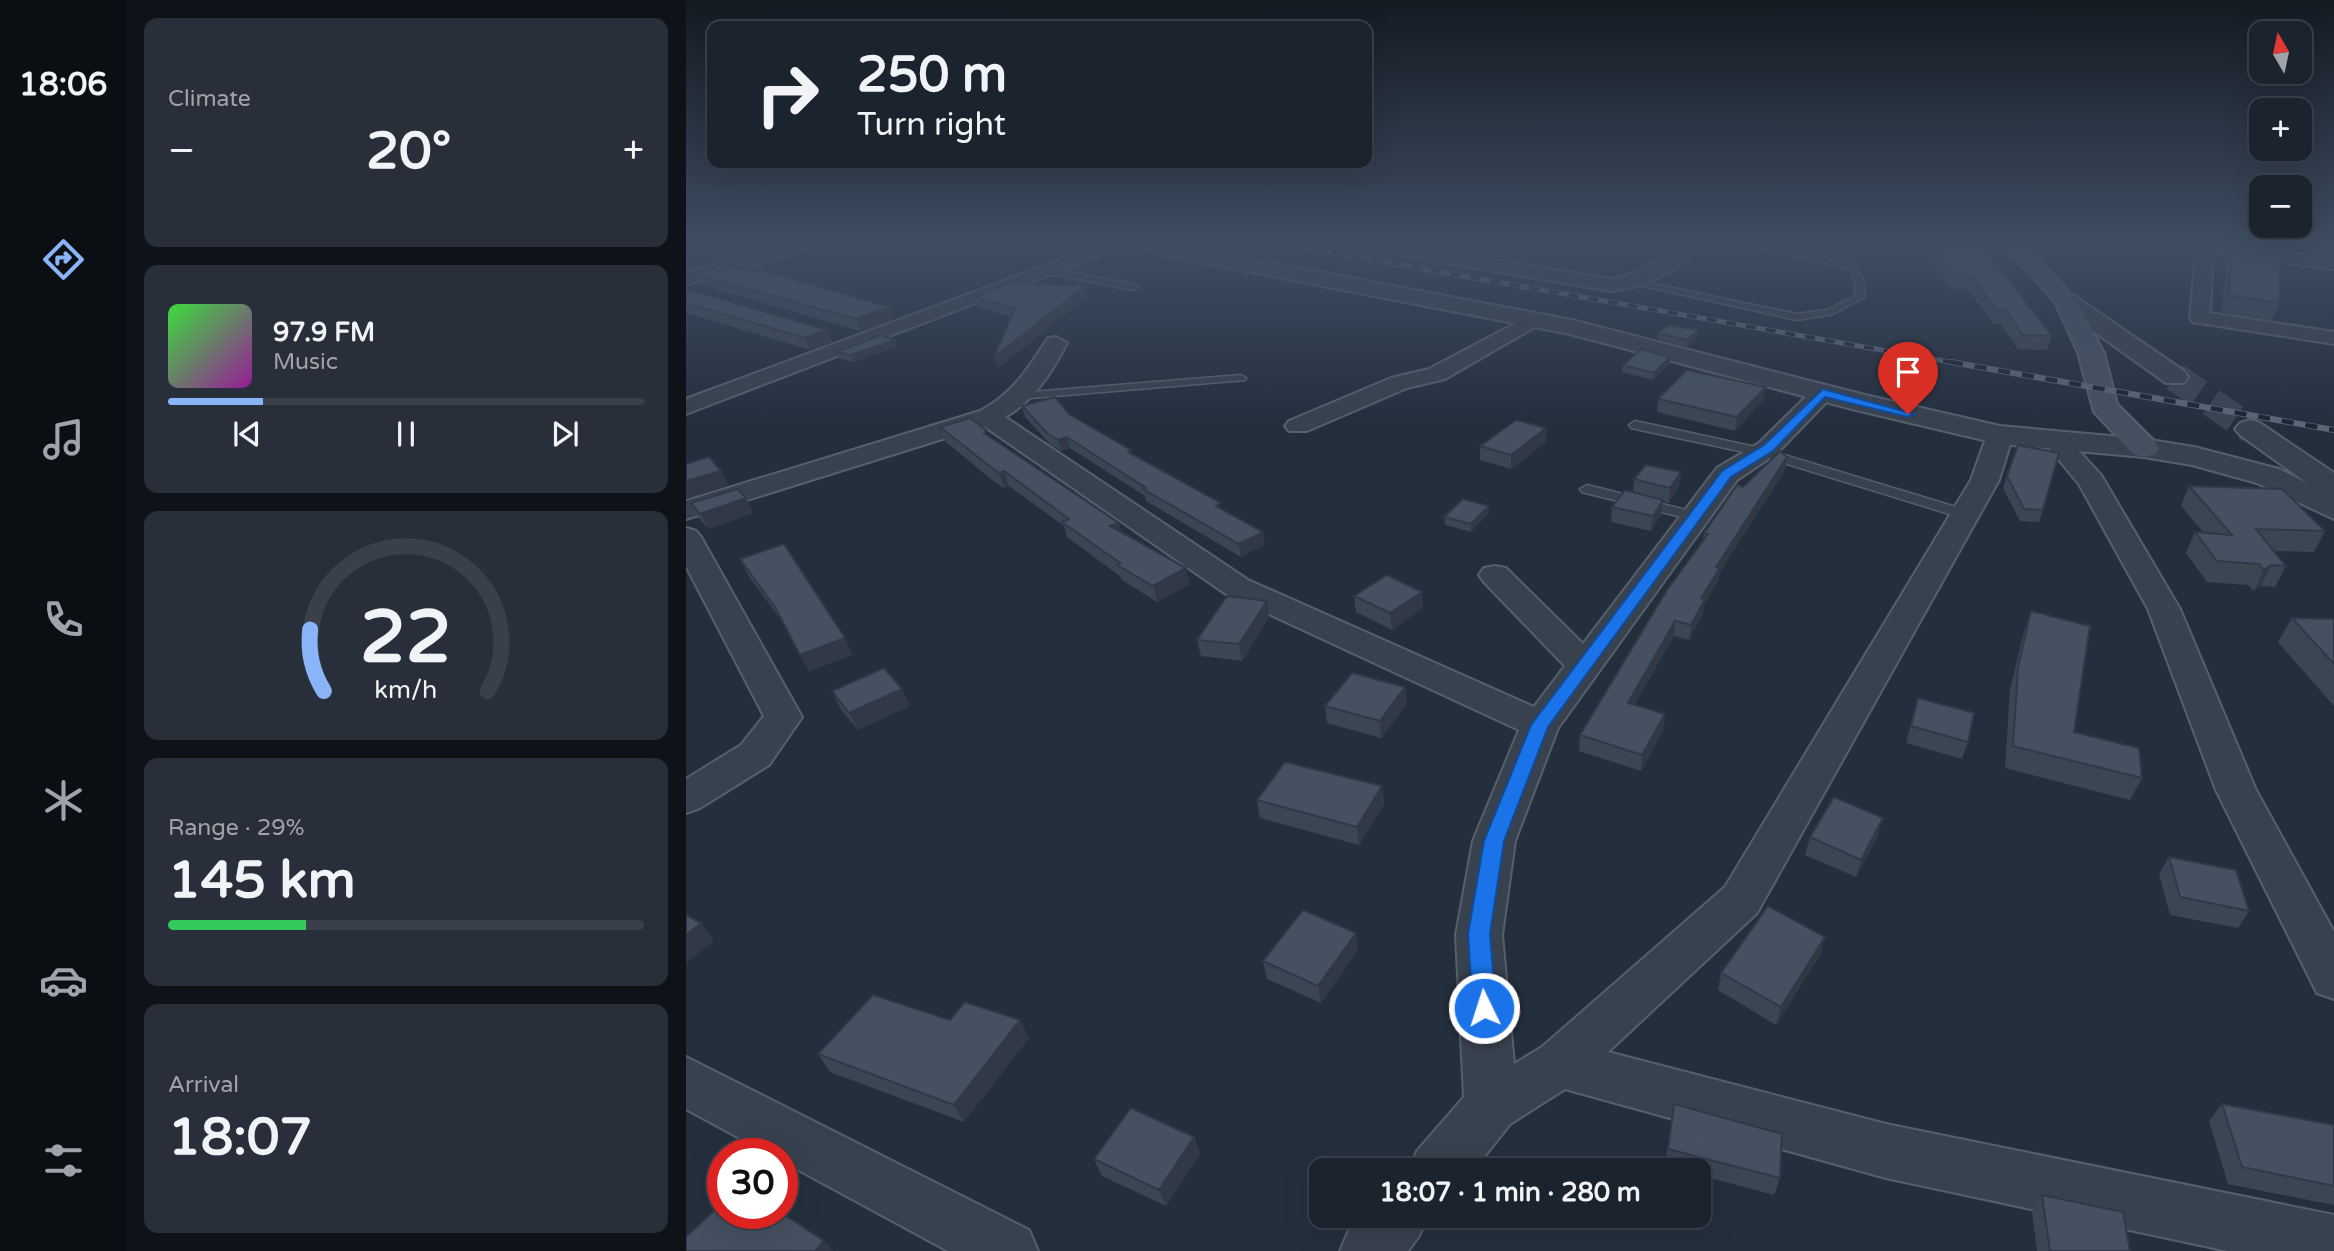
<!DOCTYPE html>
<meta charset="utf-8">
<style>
body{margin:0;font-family:"Varela Round",sans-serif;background:#282f3a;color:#f1f3f6;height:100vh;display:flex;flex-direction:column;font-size:26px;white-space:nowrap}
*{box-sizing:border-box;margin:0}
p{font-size:23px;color:#a0a4aa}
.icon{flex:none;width:38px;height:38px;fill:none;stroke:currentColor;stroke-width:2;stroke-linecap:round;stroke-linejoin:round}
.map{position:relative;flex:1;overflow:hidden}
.details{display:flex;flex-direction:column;gap:18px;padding:18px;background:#0f1319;width:560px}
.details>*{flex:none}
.banner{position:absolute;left:21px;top:21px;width:665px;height:147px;border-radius:14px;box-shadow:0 7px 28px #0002,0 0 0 2px #39404a;background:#1b232e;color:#f1f3f6;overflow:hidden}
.needle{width:46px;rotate:351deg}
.buttons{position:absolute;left:1563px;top:21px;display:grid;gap:14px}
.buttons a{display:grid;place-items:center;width:63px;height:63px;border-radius:14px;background:#1b232e;box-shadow:0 7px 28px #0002,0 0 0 2px #39404a;font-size:35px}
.speed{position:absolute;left:21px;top:1138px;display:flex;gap:14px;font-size:35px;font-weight:700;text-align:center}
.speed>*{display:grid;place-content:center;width:91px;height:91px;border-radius:50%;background:#1b232e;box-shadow:0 7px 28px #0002,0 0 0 2px #39404a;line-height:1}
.speed .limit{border:10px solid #d22;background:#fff;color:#111}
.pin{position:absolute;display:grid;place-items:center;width:60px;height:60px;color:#fff;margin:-72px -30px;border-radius:50% 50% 50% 0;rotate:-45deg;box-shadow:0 0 7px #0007}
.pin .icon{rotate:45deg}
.me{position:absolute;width:77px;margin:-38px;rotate:356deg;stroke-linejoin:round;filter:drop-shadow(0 0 5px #0008)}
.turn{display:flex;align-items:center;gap:24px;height:147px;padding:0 35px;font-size:32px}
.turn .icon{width:91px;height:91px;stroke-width:2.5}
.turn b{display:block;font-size:49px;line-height:60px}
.big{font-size:52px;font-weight:800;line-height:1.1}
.details .widget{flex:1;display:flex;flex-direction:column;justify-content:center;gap:10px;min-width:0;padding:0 24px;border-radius:14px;background:#282f3a}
.details .dial{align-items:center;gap:0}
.dial svg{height:182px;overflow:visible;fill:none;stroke:#39404a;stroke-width:7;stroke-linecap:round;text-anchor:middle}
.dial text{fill:#f1f3f6;stroke:none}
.song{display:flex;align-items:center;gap:21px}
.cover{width:84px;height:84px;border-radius:10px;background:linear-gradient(135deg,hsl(120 70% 55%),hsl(300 70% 35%))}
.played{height:7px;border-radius:4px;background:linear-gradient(90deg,#8ab4f8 20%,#39404a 20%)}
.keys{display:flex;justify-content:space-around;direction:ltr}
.heat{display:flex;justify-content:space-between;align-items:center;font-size:38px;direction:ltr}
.charge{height:10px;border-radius:5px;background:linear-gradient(90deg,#34c759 29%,#39404a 0)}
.trip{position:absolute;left:623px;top:1158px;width:402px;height:70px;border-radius:14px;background:#1b232e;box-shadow:0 7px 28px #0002,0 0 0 2px #39404a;font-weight:800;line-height:70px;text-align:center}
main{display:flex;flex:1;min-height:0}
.tabs{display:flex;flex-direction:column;width:126px;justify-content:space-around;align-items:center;background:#0b0e12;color:#a0a4aa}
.tabs .icon{width:49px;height:49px}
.tabs .on{color:#8ab4f8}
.tabs b{font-size:32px;color:#f1f3f6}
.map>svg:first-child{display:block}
</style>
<main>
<nav class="tabs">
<b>18:06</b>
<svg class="icon on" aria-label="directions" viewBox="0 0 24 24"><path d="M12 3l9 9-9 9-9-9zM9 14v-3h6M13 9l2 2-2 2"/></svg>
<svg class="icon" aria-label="music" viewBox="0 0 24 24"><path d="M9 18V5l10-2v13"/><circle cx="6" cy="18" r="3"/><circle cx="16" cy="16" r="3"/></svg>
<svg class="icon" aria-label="phone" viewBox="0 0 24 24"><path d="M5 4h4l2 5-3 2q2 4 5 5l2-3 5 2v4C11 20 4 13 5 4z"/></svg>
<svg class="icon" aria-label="climate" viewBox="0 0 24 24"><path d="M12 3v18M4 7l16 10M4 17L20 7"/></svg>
<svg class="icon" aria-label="car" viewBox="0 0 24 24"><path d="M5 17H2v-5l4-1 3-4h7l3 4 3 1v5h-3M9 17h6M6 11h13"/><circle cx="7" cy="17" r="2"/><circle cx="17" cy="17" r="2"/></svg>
<svg class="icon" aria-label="filters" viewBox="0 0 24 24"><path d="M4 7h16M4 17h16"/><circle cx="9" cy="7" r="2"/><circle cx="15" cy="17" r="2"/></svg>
</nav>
<section class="details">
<div class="widget"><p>Climate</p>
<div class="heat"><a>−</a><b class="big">20°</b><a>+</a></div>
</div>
<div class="widget">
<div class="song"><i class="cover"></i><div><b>97.9 FM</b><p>Music</p></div></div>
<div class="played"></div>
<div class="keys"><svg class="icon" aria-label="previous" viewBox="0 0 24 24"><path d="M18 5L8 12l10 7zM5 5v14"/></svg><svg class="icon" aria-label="pause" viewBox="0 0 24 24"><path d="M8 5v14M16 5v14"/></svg><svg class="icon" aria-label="next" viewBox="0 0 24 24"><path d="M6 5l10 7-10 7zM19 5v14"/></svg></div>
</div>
<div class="widget dial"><svg viewBox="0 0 100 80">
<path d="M14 69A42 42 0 1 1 86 69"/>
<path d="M14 69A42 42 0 0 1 8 42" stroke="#8ab4f8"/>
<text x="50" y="56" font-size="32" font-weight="700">22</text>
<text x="50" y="72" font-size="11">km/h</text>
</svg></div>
<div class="widget"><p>Range · 29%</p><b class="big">145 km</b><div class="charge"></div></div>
<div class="widget"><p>Arrival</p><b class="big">18:07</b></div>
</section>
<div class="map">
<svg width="1648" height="1251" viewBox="0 0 1648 1251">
<rect width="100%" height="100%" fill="#242f3e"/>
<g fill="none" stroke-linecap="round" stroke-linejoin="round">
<path stroke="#3a4453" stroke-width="29" stroke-dasharray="29 15" stroke-linecap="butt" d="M1489 377 1564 429"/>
<g stroke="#565f6c" stroke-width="3">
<g id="service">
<path d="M1047 246 1107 250 1169 265 1177 280 1179 297 1147 314 1111 320 944 283 949 280 1111 314 1141 310 1169 296V280L1163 269 1107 256Z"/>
<path d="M805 249 812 251 800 266H794L793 264Z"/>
<path d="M363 268 447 284 452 287 447 290 360 273 359 271Z"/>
<path d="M555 375 560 378 559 380 333 399 327 396 333 393Z"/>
<path d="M949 421 1079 449 1283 511 1285 514 1283 517H1273L1072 455 945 428 943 425Z"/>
<path d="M901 485 1012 513 1014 516 1007 520 896 492 894 489Z"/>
</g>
</g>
<g stroke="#565f6c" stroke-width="4">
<g id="minor">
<path d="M94 246H123L121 250 0 285V273Z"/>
<path d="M412 246H438L0 414V399Z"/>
<path d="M682 246H725L925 279C965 274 978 246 1012 246 991 273 958 287 925 291L690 251Z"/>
<path d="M1506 246H1557L1648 259V269L1527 253 1524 313 1648 332V344L1507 322 1504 318 1510 250Z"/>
<path d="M847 314 854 316 857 320 854 324 759 379 721 388 621 431H603L599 426 603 421 705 378 743 369Z"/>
<path d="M370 337 381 343C366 372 348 401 319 417L562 580 848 707 879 666 798 582 793 575 798 568 809 566 820 568 897 644 1031 468 1073 443 1129 388H1145L1149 393 1091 453 1051 480 872 728 829 841 816 935 828 1064 856 1047 1039 887 1285 480 1301 435 1305 430H1323L1327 435 1313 480 1071 913 922 1052 1200 1124 1648 1215V1251H1542L1200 1178 879 1089 824 1124 787 1171H723L731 1151 778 1097 770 935 787 841 833 730 540 594 298 426 0 519V501L294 411C328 393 342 368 362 338Z"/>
<path d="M1371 434 1380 437 1415 475 1494 609 1570 790 1648 932V999L1631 993 1530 790 1462 609 1393 484 1358 442 1362 437Z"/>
<path d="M0 528 10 531 15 537 116 717 83 765 14 808 0 813V779L55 745 78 716 0 566Z"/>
<path d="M0 1057 343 1230 352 1251H262L96 1161V1153H81L0 1109Z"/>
<path d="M675 1216H742L733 1236 722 1251H654L663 1230Z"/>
</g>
</g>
<g stroke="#565f6c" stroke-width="4">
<g id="tertiary">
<path d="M452 246H497L886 320 1179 395 1314 426 1458 439 1508 447 1593 469 1621 483 1554 435 1549 429 1554 423 1564 420 1574 423 1648 473V519L1571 483 1506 465 1458 457 1314 444 1166 409 884 334 462 252Z"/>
<path d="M1379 293 1387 295 1498 371 1502 377 1498 383H1480L1371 305 1368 300 1371 295Z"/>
</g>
</g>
<g stroke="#565f6c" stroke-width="4">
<path id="secondary" d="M1319 246H1341L1390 300 1418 353 1431 404 1469 442 1473 448 1469 454 1458 457 1447 454 1408 412 1392 353 1369 302Z"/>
</g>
<use href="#service" fill="#38414e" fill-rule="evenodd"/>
<use href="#minor" fill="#38414e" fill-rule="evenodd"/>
<use href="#tertiary" fill="#38414e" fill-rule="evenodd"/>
<use href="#secondary" fill="#465061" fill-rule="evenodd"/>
<g stroke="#5a6575" stroke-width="5">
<path id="rail-far1" d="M607 246 1275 364"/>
</g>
<g stroke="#5a6575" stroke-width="6">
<path id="rail" d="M1265 362 1648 430"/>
</g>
<use href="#rail-far1" stroke="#1d2633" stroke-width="3.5" stroke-dasharray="10" stroke-linecap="butt"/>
<use href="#rail" stroke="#1d2633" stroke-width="4.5" stroke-dasharray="12" stroke-linecap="butt"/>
</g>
<g fill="#3b4654">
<path d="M1110 246H1180L1179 252Z"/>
<path d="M1237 246H1296L1366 336 1361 350 1332 349 1315 324H1307L1282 289H1265Z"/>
<path d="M1547 246H1560L1593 303 1586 320 1535 312 1541 260Z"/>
<path d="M1635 246H1648V256L1635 254Z"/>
<path d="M5 273 208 319 175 331 11 284Z"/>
<path d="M0 289 141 330 146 342 124 350 0 313Z"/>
<path d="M288 297H401L312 368 325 317 292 307Z"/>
<path d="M1012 330 1011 337 1001 347 972 339V333Z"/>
<path d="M212 346 168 362 152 358 150 352Z"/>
<path d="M984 357V363L967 380 936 372 937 365Z"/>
<path d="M972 399 1077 400 1049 431 971 412Z"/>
<path d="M336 406 383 414 445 450 446 454 536 509 579 544 555 557 460 501 459 496 384 448 376 451 365 445 339 417Z"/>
<path d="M254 427 302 436 433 523 435 532 504 584 471 602 436 580 434 576 381 537 378 526 323 486 318 488 306 480 259 441Z"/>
<path d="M860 442 825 469 794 460V446Z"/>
<path d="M1101 457 1099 470 1034 572 1032 582 1018 604 1017 613 1003 640 988 636 948 704 978 729 955 771 893 751 894 735 1017 541 1018 533 1057 487Z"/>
<path d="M1321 476 1357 510 1353 522 1334 521 1317 488Z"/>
<path d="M948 479 993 487 983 503 977 501 975 515 965 531 925 522 926 507 947 492Z"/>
<path d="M1503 486 1639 531 1628 552 1587 551 1600 566 1589 587 1575 586 1568 591 1562 585 1521 582 1500 553 1509 532 1518 533 1495 506Z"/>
<path d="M60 498 67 513 22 529 13 518 5 503Z"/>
<path d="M803 506V513L785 532 759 525 758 517Z"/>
<path d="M54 559 159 638 166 655 123 671 99 625 62 575Z"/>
<path d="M736 592 737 608 706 630 670 612 668 596Z"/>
<path d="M581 601 583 617 556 661 515 656 511 640Z"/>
<path d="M1345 611 1388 732 1456 778 1444 800 1319 768 1324 689 1338 632Z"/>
<path d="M1606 618 1648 619V706L1592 642Z"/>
<path d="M719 687 721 704 695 738 641 723 639 706Z"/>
<path d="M146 691 224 706 172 730 154 708Z"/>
<path d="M1232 698 1282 742 1276 759 1220 743Z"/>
<path d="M696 786 698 804 673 845 574 818 571 800Z"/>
<path d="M1192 836 1170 877 1119 855 1124 837Z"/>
<path d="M1483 857 1563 911 1552 928 1484 915 1473 874Z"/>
<path d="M1139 937 1134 955 1090 1025 1032 990 1035 973Z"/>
<path d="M672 950 635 1003 581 979 577 961Z"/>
<path d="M264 1020 343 1038 278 1122 144 1072 132 1054Z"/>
<path d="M1536 1104 1648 1125V1205L1542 1184 1523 1121Z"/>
<path d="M985 1121 1094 1178 1088 1195 1013 1175V1171H997L979 1166Z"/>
<path d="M508 1137 514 1154 480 1206 416 1176 408 1159Z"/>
<path d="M1356 1195 1444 1251H1351L1346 1212Z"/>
</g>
<g fill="#303945">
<path d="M0 258 5 269 0 272Z"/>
<path d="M399 286 401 297 312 368 308 357Z"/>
<path d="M203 307 208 319 175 331 170 319Z"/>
<path d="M141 330 146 342 124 350 119 338Z"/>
<path d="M1012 330 1011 337 1001 347V340Z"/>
<path d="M209 340 212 346 168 362 165 355Z"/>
<path d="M984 357V363L967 380 968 373Z"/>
<path d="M1080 387 1077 400 1049 431 1051 417Z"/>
<path d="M860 428V442L825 469V455Z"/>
<path d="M381 437 384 448 376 451 372 440Z"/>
<path d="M1101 457 1099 470 1034 572 1032 582 1018 604 1017 613 1003 640 1005 625 1015 598 1030 567Z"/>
<path d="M35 471 42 485 0 499V481Z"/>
<path d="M318 471 323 486 318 488 313 473Z"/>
<path d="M995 472 993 487 983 503 984 488Z"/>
<path d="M60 498 67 513 22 529 14 514Z"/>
<path d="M977 500 975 515 965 531 967 516Z"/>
<path d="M803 506V513L785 532V524Z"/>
<path d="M433 523 437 538 424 526Z"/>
<path d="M577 532 579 544 555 557 553 544Z"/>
<path d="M1585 565 1575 586 1568 591 1578 570Z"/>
<path d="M500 568 504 584 471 602 467 586Z"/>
<path d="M736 592 737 608 706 630 704 613Z"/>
<path d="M581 601 583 617 556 661 553 644Z"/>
<path d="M989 621 988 636 941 718 942 703Z"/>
<path d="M159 638 166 655 123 671 114 655Z"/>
<path d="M719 687 721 704 695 738 694 721Z"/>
<path d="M216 689 224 706 172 730 163 713Z"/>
<path d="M979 714 978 729 955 771 956 755Z"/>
<path d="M696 786 698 804 673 845 671 827Z"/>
<path d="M1197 818 1192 836 1170 877 1175 860Z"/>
<path d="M15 923 28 941 0 963V935Z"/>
<path d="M670 933 672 950 635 1003 632 986Z"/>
<path d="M1139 937 1134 955 1090 1025 1095 1007Z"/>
<path d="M334 1020 343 1038 278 1122 268 1105Z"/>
<path d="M508 1137 514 1154 480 1206 473 1190Z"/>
<path d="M138 1241 147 1251H129Z"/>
</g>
<g fill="#455162" stroke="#303945" stroke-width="2">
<path d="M1248 246H1296L1366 336 1337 335 1319 310H1311L1285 276 1268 275Z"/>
<path d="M1547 246H1560L1594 251 1593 303 1542 295Z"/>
<path d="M43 265 93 275 203 307 170 319 5 273Z"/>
<path d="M323 283 399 286 308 357 329 308 288 297Z"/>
<path d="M0 289 141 330 119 338 0 303Z"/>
<path d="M982 325 1012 330 1001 340 972 333Z"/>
<path d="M195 335 209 340 165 355 150 352Z"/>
<path d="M955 349 984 357 968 373 937 365Z"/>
<path d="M1001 370 1080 387 1051 417 972 399Z"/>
<path d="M369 397 383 414 445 450 442 452 535 503 530 506 577 532 553 544 457 489 460 488 381 437 372 440 362 434 336 406Z"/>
<path d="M284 418 300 430 298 433 433 523 424 526 500 568 467 586 431 565 434 563 376 522 383 519 318 471 313 473 302 465 254 427Z"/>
<path d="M830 420 860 428 825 455 794 446Z"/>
<path d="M1332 445 1373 453 1357 510 1338 509 1321 476Z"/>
<path d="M1094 451 1101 457 1030 567 1034 568 1015 598 1019 599 1005 625 989 621 942 703 979 714 956 755 894 735 981 590 1022 534 1018 533 1051 485 1057 487Z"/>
<path d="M23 457 35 471 0 481V464Z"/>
<path d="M960 465 995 472 984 488 948 479Z"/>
<path d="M1503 486 1596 489 1639 531 1570 529 1600 566 1585 565 1578 570 1573 564 1531 561 1509 532 1546 535Z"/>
<path d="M51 489 60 498 14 514 5 503Z"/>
<path d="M939 490 977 500 967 516 926 507Z"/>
<path d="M777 499 803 506 785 524 758 517Z"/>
<path d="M98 544 159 638 114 655 90 609 54 559Z"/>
<path d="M701 575 736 592 704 613 668 596Z"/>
<path d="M541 596 581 601 553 644 511 640Z"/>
<path d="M1345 611 1404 626 1388 732 1453 748 1456 778 1327 746 1332 667Z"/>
<path d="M1606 618 1648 619V664Z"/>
<path d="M198 668 216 689 163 713 146 691Z"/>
<path d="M666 673 719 687 694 721 639 706Z"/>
<path d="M1232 698 1288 713 1282 742 1225 726Z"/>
<path d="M599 762 696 786 671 827 571 800Z"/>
<path d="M1148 797 1197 818 1175 860 1124 837Z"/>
<path d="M1483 857 1550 870 1563 911 1494 897Z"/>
<path d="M1082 906 1139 937 1095 1007 1035 973Z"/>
<path d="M617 910 670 933 632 986 577 961Z"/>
<path d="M0 915 15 923 0 935Z"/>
<path d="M187 995 264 1020 279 1002 334 1020 268 1105 132 1054Z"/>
<path d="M988 1104 1096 1134 1094 1178 982 1149Z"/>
<path d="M1536 1104 1648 1125V1186L1556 1167Z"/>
<path d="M445 1108 508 1137 473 1190 408 1159Z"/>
<path d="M1356 1195 1437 1212 1444 1251H1364Z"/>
<path d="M37 1202V1213H96L138 1241 129 1251H0V1237Z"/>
</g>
<linearGradient id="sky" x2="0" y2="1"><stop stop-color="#141a22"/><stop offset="0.58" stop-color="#3f4d63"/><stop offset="1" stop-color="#3f4d63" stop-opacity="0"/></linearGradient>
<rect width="1648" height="422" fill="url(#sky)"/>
<path fill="#1a73e8" stroke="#114b97" stroke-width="2" d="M1137 389 1228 414 1222 417 1139 397 1087 451 1045 477 862 727 818 841 804 934 810 1008 807 1015 798 1018 790 1015 787 1008 782 934 798 841 845 725 1036 471 1078 445Z"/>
</svg>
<div class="buttons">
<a><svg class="needle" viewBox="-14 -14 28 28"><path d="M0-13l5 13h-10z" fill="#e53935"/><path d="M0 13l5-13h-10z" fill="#a0a4aa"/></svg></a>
<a>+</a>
<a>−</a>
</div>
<div class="speed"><div class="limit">30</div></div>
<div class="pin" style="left:1222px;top:414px;background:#d93025"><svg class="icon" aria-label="arrive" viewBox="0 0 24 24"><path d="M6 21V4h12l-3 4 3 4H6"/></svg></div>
<svg class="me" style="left:798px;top:1008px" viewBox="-20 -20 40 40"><circle r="17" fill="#1a73e8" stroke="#fff" stroke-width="3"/><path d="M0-11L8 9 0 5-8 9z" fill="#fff"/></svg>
<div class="trip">18:07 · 1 min · 280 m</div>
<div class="banner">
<div class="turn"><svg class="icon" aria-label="right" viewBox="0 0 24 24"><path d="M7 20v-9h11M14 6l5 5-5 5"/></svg><div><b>250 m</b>Turn right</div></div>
</div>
</div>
</main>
